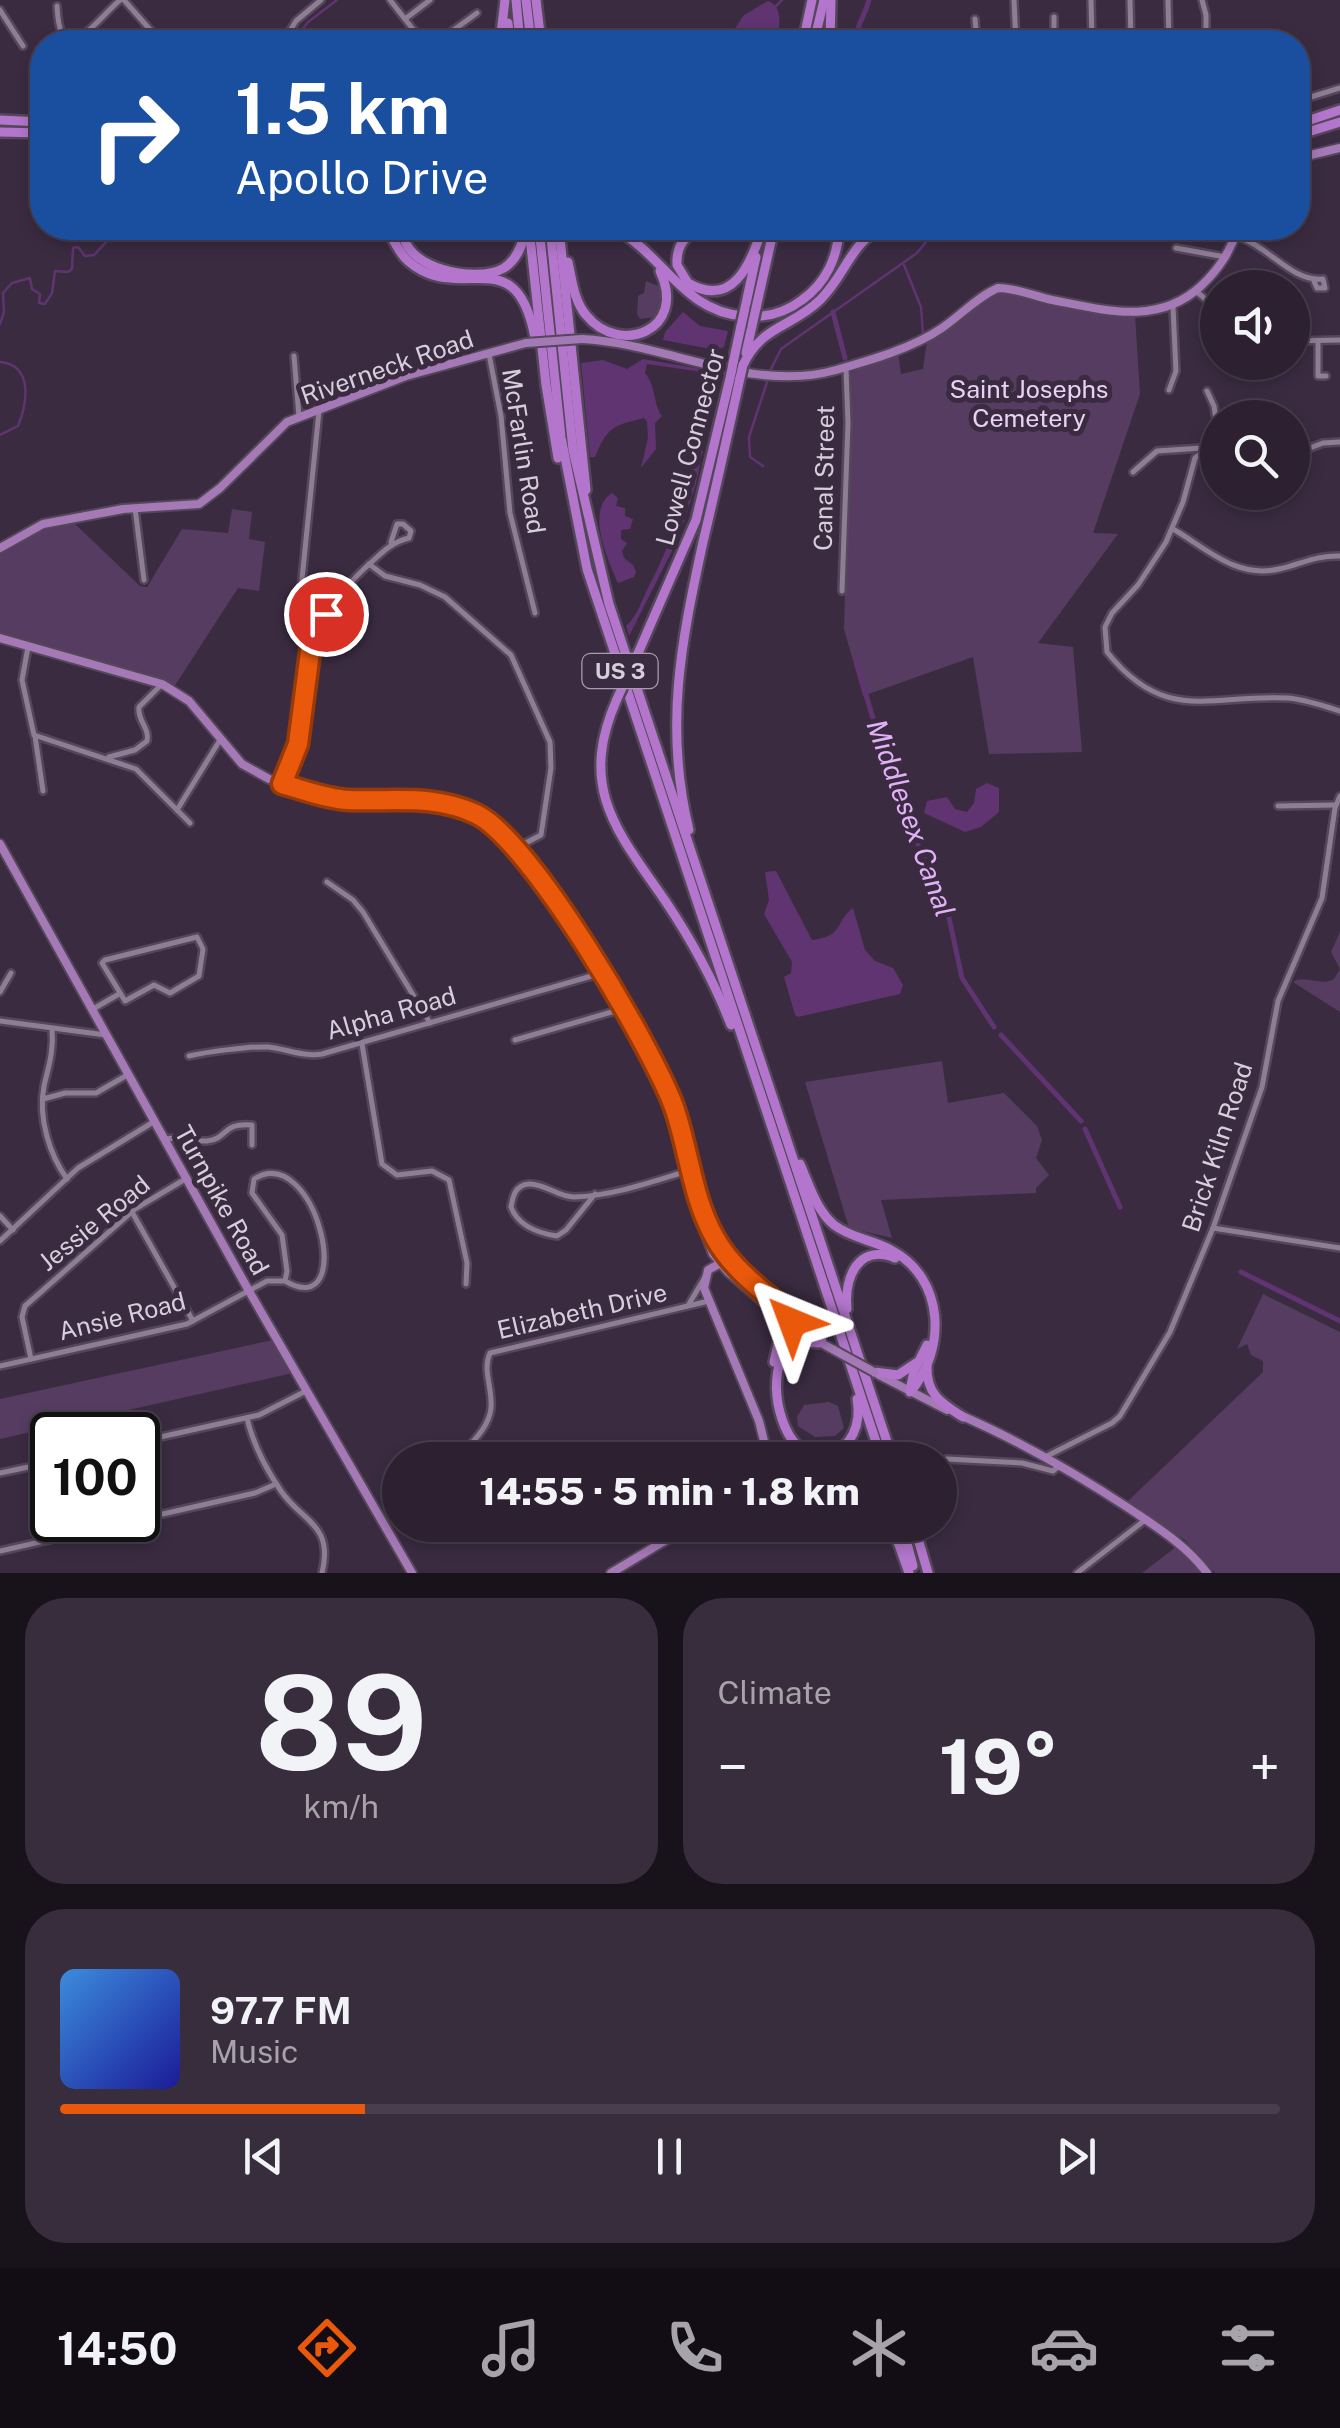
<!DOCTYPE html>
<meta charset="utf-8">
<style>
body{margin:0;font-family:"Public Sans",sans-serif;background:#382d3d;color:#f1f3f6;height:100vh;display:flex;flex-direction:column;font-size:38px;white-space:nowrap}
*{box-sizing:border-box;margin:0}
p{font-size:32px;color:#a6a3ab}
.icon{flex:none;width:55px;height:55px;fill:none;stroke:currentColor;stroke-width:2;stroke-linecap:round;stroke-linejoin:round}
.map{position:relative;height:1573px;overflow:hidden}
.drawer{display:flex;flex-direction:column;gap:25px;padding:25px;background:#18121b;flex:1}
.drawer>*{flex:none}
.top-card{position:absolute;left:30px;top:30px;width:1280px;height:210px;border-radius:40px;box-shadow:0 5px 15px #0003,0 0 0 2px #483e4d;background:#1a4fa0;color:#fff;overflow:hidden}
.buttons{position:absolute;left:1200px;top:270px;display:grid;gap:20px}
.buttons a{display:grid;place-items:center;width:110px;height:110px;border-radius:50%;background:#2c2031;box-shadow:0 5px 15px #0003,0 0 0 2px #483e4d;font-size:50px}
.speed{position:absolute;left:30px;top:1412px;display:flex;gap:20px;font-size:50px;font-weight:700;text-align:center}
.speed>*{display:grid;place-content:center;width:130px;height:130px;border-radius:50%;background:#2c2031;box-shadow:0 5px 15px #0003,0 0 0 2px #483e4d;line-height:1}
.speed .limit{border:5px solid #111;border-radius:15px;background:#fff;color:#111}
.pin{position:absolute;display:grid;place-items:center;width:85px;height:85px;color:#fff;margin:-42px;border:5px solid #fff;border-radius:50%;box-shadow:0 2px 10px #0007}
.me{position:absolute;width:110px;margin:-55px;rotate:316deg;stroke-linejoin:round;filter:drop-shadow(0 0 8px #0008)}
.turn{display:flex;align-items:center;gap:35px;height:210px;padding:0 40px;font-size:45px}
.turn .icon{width:130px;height:130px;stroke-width:2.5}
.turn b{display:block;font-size:70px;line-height:85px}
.big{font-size:75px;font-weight:800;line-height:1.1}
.drawer .card{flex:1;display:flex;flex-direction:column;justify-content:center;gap:15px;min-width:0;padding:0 35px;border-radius:40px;background:#382d3d}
.drawer .dial{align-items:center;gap:0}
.dial b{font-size:130px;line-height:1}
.song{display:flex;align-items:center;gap:30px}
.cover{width:120px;height:120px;border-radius:15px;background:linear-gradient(135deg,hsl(210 70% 55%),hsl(240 70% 35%))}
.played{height:10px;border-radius:5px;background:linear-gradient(90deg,#ea580c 25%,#483e4d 25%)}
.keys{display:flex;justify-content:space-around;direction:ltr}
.heat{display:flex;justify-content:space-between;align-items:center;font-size:55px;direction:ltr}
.drawer .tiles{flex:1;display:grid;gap:25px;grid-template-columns:1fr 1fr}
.card:last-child{grid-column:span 2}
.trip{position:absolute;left:382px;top:1442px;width:575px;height:100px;border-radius:50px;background:#2c2031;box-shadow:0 5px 15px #0003,0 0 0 2px #483e4d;font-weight:800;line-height:100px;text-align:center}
.menu{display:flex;height:160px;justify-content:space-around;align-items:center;background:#120d14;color:#a6a3ab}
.menu .icon{width:70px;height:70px}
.menu .current{color:#ea580c}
.menu b{font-size:45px;color:#f1f3f6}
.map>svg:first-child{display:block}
</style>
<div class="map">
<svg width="1340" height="1573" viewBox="0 0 1340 1573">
<rect width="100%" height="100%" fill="#3a2b41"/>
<g fill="#563c61">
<path d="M646 281 658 286 663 299 656 317 640 319 637 314 638 296 644 293Z"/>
<path d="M1002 292 1135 315 1140 394 1093 533 1118 534 1038 643 1073 647 1082 752 989 754 973 657 863 696 844 629 851 373 863 364 898 352 901 374 923 369 927 341 989 297Z"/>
<path d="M232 509 252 512 249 539 265 542 259 591 238 588 174 687 144 673 0 635V552C22 535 46 527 73 522L140 586 147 587 182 529 228 533Z"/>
<path d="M1340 932V1012L1293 982C1305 974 1320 987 1334 979L1340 969 1331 952Z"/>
<path d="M942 1061 948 1103 1004 1093 1037 1126 1042 1140 1036 1158 1049 1175 1036 1188V1193L881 1200 892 1238 849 1228 805 1082Z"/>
<path d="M1263 1294 1340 1332V1573H1215L1185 1540 1128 1501 1263 1372V1361L1251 1355 1247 1344 1237 1349Z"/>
<path d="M273 1340 293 1373 0 1439V1399Z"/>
<path d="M829 1402 838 1406 844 1428 835 1436 815 1437 798 1426 797 1417 804 1405Z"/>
<path d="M1176 1547 1201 1573H1142Z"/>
</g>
<g fill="#5f3471">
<path d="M768 1C784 7 780 29 775 42H726L744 15Z"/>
<path d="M683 312 700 326 728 331 724 347 716 350 663 340 665 332Z"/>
<path d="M643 359 714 371 717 381 696 484 679 537 629 636 626 626C637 617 642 599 649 586 685 516 697 456 712 379L702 372 647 364 645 373C657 388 653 405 662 416L655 423 656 449 641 468 648 438 647 422 644 418C613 426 608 426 595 457H590L581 363 603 360 627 369Z"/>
<path d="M612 493 618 498 616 506 625 508V516L633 519 630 529 621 530V539L627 543 622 551 624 558 633 565 636 572 634 577 618 583C608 560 585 510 612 493Z"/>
<path d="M987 783 999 788V812L981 827 965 832 924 813 927 801 947 797 955 809 967 812 974 803 976 789Z"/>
<path d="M776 871 812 940C845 936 834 922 853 908L865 950 875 961 893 968 903 985 900 994 798 1017 795 1015 784 977 791 973 792 962 764 914 769 900 765 872Z"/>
</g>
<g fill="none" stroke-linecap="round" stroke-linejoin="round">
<g stroke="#5f3471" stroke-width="2.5">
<path d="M776 6 782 0"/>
<path d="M293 42 308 22 337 0"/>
<path d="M111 228 139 240 150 239 156 228"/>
<path d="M904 265 921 307 923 334"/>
<path d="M0 324 4 312 3 293 12 283 30 278 32 289 40 294 39 303 45 304 52 293 55 271 68 272 72 269 73 248 78 247 85 256 94 255 108 240 100 229 109 228"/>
<path d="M0 362C34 365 27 404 18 426L0 435"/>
<path d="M770 371 781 349 917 253 926 242 930 228"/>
<path d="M763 466 750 457 749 437 767 382"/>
</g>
<g stroke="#5f3471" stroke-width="5">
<path d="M854 42C856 27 865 16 869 0"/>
<path d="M833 312 845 358"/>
<path d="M849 375 850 406"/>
<path d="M847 539 848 497"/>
<path d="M856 661 893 786 948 913 962 978 994 1027"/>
<path d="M1001 1035 1081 1121"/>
<path d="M1085 1129 1120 1207"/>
<path d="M1241 1272 1340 1321"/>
</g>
<g stroke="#54475a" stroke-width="10">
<g id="minor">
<path d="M124 0 153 33"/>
<path d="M390 0 423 42"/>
<path d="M1014 0 1016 42"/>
<path d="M1091 0 1092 42"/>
<path d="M1130 0 1131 42"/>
<path d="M1168 0 1169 42"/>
<path d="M1202 0 1206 15V42"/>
<path d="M57 6C60 75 95 21 120 0"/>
<path d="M0 10 23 46"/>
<path d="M1054 17V42"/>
<path d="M405 19 430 0"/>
<path d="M975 19 977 42"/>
<path d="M1016 35 1206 34"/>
<path d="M254 42 266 38 284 40"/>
<path d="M283 42 296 21 321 0"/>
<path d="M437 42 477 13"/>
<path d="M1298 101 1340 88"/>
<path d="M1235 236C1269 245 1290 282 1323 279L1325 288H1317L1314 281"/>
<path d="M1176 248 1225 257"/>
<path d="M1196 291 1218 310"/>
<path d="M1292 341 1340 340"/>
<path d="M1318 341V376H1326"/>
<path d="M489 354 501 416 510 513 535 613"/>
<path d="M294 356 299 417"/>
<path d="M1169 390 1176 371 1173 307"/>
<path d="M1207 391 1214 406 1218 434"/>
<path d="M1218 441 1195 458 1183 502 1166 542 1138 585 1112 613 1105 627 1107 652C1165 725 1212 694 1287 698 1305 699 1323 706 1340 711"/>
<path d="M1292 455 1323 443 1340 442"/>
<path d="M1133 472 1157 451 1202 448"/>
<path d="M135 508 144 580"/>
<path d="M1173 529C1206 548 1236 579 1279 569 1301 564 1317 555 1340 556"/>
<path d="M369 564 385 576 420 585 445 597 511 655 550 742 551 768 541 835 516 848"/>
<path d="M301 589 319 411"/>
<path d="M842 591 848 423 846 369"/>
<path d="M28 647 22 680 34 735 136 769 190 823"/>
<path d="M35 736 43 791"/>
<path d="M109 757 135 750 147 741C150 728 137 721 139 707L162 684"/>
<path d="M284 781C296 763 297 742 300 722 311 655 313 616 365 568 381 554 389 543 409 538L411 531 403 524H397L391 542"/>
<path d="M283 783 299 729"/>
<path d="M1278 806 1335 805"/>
<path d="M177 810 220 740"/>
<path d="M327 882 353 900 363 912 430 1023"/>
<path d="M197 937 203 949 199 976 170 993 154 985 125 1001 102 963 105 960Z"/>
<path d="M0 992 11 973"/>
<path d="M93 1009 119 994"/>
<path d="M0 1021 106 1035"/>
<path d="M52 1029C54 1050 49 1065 44 1086 38 1117 49 1154 67 1179"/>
<path d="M515 1040 622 1009"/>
<path d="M362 1044 382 1164 397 1175 432 1171 449 1180 467 1263 466 1284"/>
<path d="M189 1056C206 1052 251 1046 268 1047 287 1049 303 1057 322 1054L602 973"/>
<path d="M43 1099 65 1093H96L129 1074"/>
<path d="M166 1139C180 1136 193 1142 207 1141 228 1139 222 1122 252 1125V1145"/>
<path d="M595 1194 566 1230 557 1236C537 1233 518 1226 511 1207 513 1196 515 1185 529 1184 544 1183 558 1197 574 1197 613 1196 654 1181 691 1170"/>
<path d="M132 1212 193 1321"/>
<path d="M0 1216 13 1230"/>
<path d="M1213 1228 1340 1248"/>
<path d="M0 1241 78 1168 155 1121"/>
<path d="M689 1304 705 1277"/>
<path d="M31 1359 22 1317 25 1306 135 1209 187 1178"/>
<path d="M0 1366 187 1324 267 1281H285L287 1271 282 1235 252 1193 254 1179C316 1140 359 1324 285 1281"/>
<path d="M247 1418C253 1444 266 1469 281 1491 302 1522 334 1524 322 1573"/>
<path d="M138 1442 259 1415 306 1391"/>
<path d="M1045 1457 1112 1423 1120 1416 1170 1332 1213 1228 1262 1087 1278 1001 1322 898 1335 808 1340 796"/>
<path d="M947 1459 1022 1463 1053 1471 1060 1465"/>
<path d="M456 1460C469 1445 489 1429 491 1408 493 1389 482 1370 490 1353L709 1301"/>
<path d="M0 1473 52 1462"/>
<path d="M0 1551 255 1493 276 1484"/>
<path d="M1077 1573 1145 1520"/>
</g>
</g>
<g stroke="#54475a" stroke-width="12">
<g id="major">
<path d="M1298 158 1340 148"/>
<path d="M582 339C666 343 752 394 836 370 871 360 913 348 942 328 961 315 977 297 998 288 1016 288 1034 296 1052 300 1104 310 1158 326 1201 286 1219 269 1230 252 1238 228"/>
<path d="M0 548 43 524 123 509 199 504 220 488 287 422 406 376 526 343"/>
<path d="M0 638 162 684 189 701 242 764 269 779 344 799 438 801 457 805 494 825 512 843 582 941 662 1079 682 1135 703 1228 713 1254 728 1272 792 1327 834 1350"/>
<path d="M0 844 249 1291 412 1573"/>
<path d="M703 1215C730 1270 774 1304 822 1341"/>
<path d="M728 1259 708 1270 704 1288 759 1421 764 1441 761 1460"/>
<path d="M879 1375 947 1410"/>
<path d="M960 1415C1020 1441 1075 1473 1130 1509 1158 1528 1186 1545 1207 1573"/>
<path d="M611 1573 691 1525"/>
</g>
</g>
<g stroke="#54475a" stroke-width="14">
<g id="highway">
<path d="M516 0 520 42"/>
<path d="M526 0 531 42"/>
<path d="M536 0 541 42"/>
<path d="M508 23 510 42"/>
<path d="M500 42 505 0"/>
<path d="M803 42 812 0"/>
<path d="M814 42 824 0"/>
<path d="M830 42 831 0"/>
<path d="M0 120 42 122"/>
<path d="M1298 124 1340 110"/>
<path d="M0 132 42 133"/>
<path d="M1298 135 1340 122"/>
<path d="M387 228C393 239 398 252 408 261 460 307 516 236 535 338"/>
<path d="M403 228C400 269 477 284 504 268 518 259 523 243 526 228"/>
<path d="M529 228 546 385 558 458"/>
<path d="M539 228 561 437 587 569 882 1460"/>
<path d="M550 228 573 450 609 604 893 1460"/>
<path d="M559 228 586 490"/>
<path d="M613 228C663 253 683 312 744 316 765 318 785 313 802 300 826 283 838 257 839 228"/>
<path d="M702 228C685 234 676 246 677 265L688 283C733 309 750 264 762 230"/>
<path d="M568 262C572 280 574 301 586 315 620 357 688 330 660 271"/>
<path d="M745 308 756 257"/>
<path d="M756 308 774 228"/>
<path d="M746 353 752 326"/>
<path d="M733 363 741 326"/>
<path d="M743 365C762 325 791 328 820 300 844 277 850 245 880 228"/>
<path d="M639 651 696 520 731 374"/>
<path d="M617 699C577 789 618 832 666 902 692 941 714 981 731 1025"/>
<path d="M689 830C664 727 681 643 703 542 716 488 728 433 740 378"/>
<path d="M800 1164C809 1184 816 1210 834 1225 851 1238 873 1240 891 1250 945 1278 947 1350 910 1392"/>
<path d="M770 1308 781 1331 774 1362"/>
<path d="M847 1309C844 1278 858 1243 895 1258"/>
<path d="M789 1313C796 1333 784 1346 779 1365 774 1386 777 1408 785 1427 807 1479 867 1454 857 1399"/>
<path d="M787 1351 803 1342 819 1343"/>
<path d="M927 1366C926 1394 941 1403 963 1417"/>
<path d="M874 1372 898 1375 916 1363"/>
<path d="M910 1391 914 1371 927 1345"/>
<path d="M892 1525 909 1573"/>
<path d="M902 1525 913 1566"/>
<path d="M914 1525 928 1573"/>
</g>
</g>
<use href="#minor" stroke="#8f7d96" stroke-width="5"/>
<use href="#major" stroke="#a579b6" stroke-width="8"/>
<use href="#highway" stroke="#b376cc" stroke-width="9"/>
<g stroke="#54475a" stroke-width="12" stroke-linecap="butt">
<g id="major-bridge">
<path d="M526 343 582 339"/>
<path d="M834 1350 874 1372"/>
</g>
</g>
<g stroke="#54475a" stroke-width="14" stroke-linecap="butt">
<g id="highway-bridge">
<path d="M741 326 745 308"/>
<path d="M752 326 756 308"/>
<path d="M731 374 733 363"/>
<path d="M740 378 743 365"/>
<path d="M617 699 639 651"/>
</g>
</g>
<use href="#major-bridge" stroke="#a579b6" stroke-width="8"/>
<use href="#highway-bridge" stroke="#b376cc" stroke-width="9"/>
</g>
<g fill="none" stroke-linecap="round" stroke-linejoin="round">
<g stroke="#983908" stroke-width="25">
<path id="route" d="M326 614 310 652 298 744 282 784C304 790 327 799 349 800 394 802 433 794 476 814 530 839 652 1047 674 1107 689 1150 692 1198 715 1238 732 1269 762 1290 789 1313L792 1322"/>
</g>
<use href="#route" stroke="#ea580c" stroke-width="18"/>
</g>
<g text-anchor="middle" stroke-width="10" stroke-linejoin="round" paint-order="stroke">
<rect fill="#3a2b41" stroke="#a89dae" stroke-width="2.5" x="582.5" y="654" width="75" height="34" rx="8"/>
<g font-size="22" font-weight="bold" fill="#d7cedc">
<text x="620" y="679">US 3</text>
</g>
<g font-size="25" fill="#d7cedc" stroke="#3a2b41">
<text transform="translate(387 367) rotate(-19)" y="9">Riverneck Road</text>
<text transform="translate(690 447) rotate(-75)" y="9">Lowell Connector</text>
<text transform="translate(524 451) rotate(81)" y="9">McFarlin Road</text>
<text transform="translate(824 478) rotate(-89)" y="9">Canal Street</text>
<text transform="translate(391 1013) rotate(-16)" y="9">Alpha Road</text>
<text transform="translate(1217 1147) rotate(-72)" y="9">Brick Kiln Road</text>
<text transform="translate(222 1200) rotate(61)" y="9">Turnpike Road</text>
<text transform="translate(94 1223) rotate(-39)" y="9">Jessie Road</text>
<text transform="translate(582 1311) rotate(-13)" y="9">Elizabeth Drive</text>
<text transform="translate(122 1316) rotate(-14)" y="9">Ansie Road</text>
</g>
<g font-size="25" fill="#e9d0f4" stroke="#3a2b41">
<text x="1029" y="398">Saint Josephs<tspan x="1029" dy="29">Cemetery</tspan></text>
</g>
<g font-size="28" font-style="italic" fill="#e2b0f7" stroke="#3a2b41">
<text transform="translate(911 818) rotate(70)" y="10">Middlesex Canal</text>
</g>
</g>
</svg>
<div class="buttons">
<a><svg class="icon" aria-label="sound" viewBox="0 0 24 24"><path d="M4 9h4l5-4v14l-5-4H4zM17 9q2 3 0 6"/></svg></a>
<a><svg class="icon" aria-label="search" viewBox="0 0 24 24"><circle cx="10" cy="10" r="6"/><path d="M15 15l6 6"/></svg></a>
</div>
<div class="speed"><div class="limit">100</div></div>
<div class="pin" style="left:326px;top:614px;background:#d93025"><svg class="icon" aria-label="arrive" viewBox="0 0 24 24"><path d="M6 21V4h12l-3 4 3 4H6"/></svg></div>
<svg class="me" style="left:792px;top:1322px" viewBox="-20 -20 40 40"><path d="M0-17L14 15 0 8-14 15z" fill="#ea580c" stroke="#fff" stroke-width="4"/></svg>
<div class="trip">14:55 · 5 min · 1.8 km</div>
<div class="top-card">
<div class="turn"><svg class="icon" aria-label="right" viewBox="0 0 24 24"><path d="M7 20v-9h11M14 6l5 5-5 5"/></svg><div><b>1.5 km</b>Apollo Drive</div></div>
</div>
</div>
<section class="drawer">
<div class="tiles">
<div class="card dial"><b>89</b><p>km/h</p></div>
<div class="card"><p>Climate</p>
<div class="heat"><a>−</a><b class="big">19°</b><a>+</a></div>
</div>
<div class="card">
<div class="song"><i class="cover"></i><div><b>97.7 FM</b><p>Music</p></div></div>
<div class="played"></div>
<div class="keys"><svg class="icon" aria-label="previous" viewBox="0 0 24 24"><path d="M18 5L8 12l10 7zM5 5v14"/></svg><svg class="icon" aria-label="pause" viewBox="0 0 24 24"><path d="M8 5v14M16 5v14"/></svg><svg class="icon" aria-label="next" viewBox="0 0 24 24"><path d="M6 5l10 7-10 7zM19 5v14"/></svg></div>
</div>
</div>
</section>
<nav class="menu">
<b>14:50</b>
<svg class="icon current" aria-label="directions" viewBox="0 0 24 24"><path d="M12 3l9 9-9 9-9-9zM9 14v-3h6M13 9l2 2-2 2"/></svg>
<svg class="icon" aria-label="music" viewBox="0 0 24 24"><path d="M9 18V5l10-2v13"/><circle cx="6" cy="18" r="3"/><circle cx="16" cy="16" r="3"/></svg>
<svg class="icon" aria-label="phone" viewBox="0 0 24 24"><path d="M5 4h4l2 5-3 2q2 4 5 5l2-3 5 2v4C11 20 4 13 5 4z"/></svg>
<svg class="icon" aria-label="climate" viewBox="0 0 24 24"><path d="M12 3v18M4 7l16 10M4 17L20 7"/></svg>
<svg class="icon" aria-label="car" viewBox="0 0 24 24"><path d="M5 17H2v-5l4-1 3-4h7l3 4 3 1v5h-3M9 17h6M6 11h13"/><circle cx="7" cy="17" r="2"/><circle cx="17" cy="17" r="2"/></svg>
<svg class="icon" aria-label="filters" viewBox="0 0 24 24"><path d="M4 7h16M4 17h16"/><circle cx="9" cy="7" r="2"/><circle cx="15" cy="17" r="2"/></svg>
</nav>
